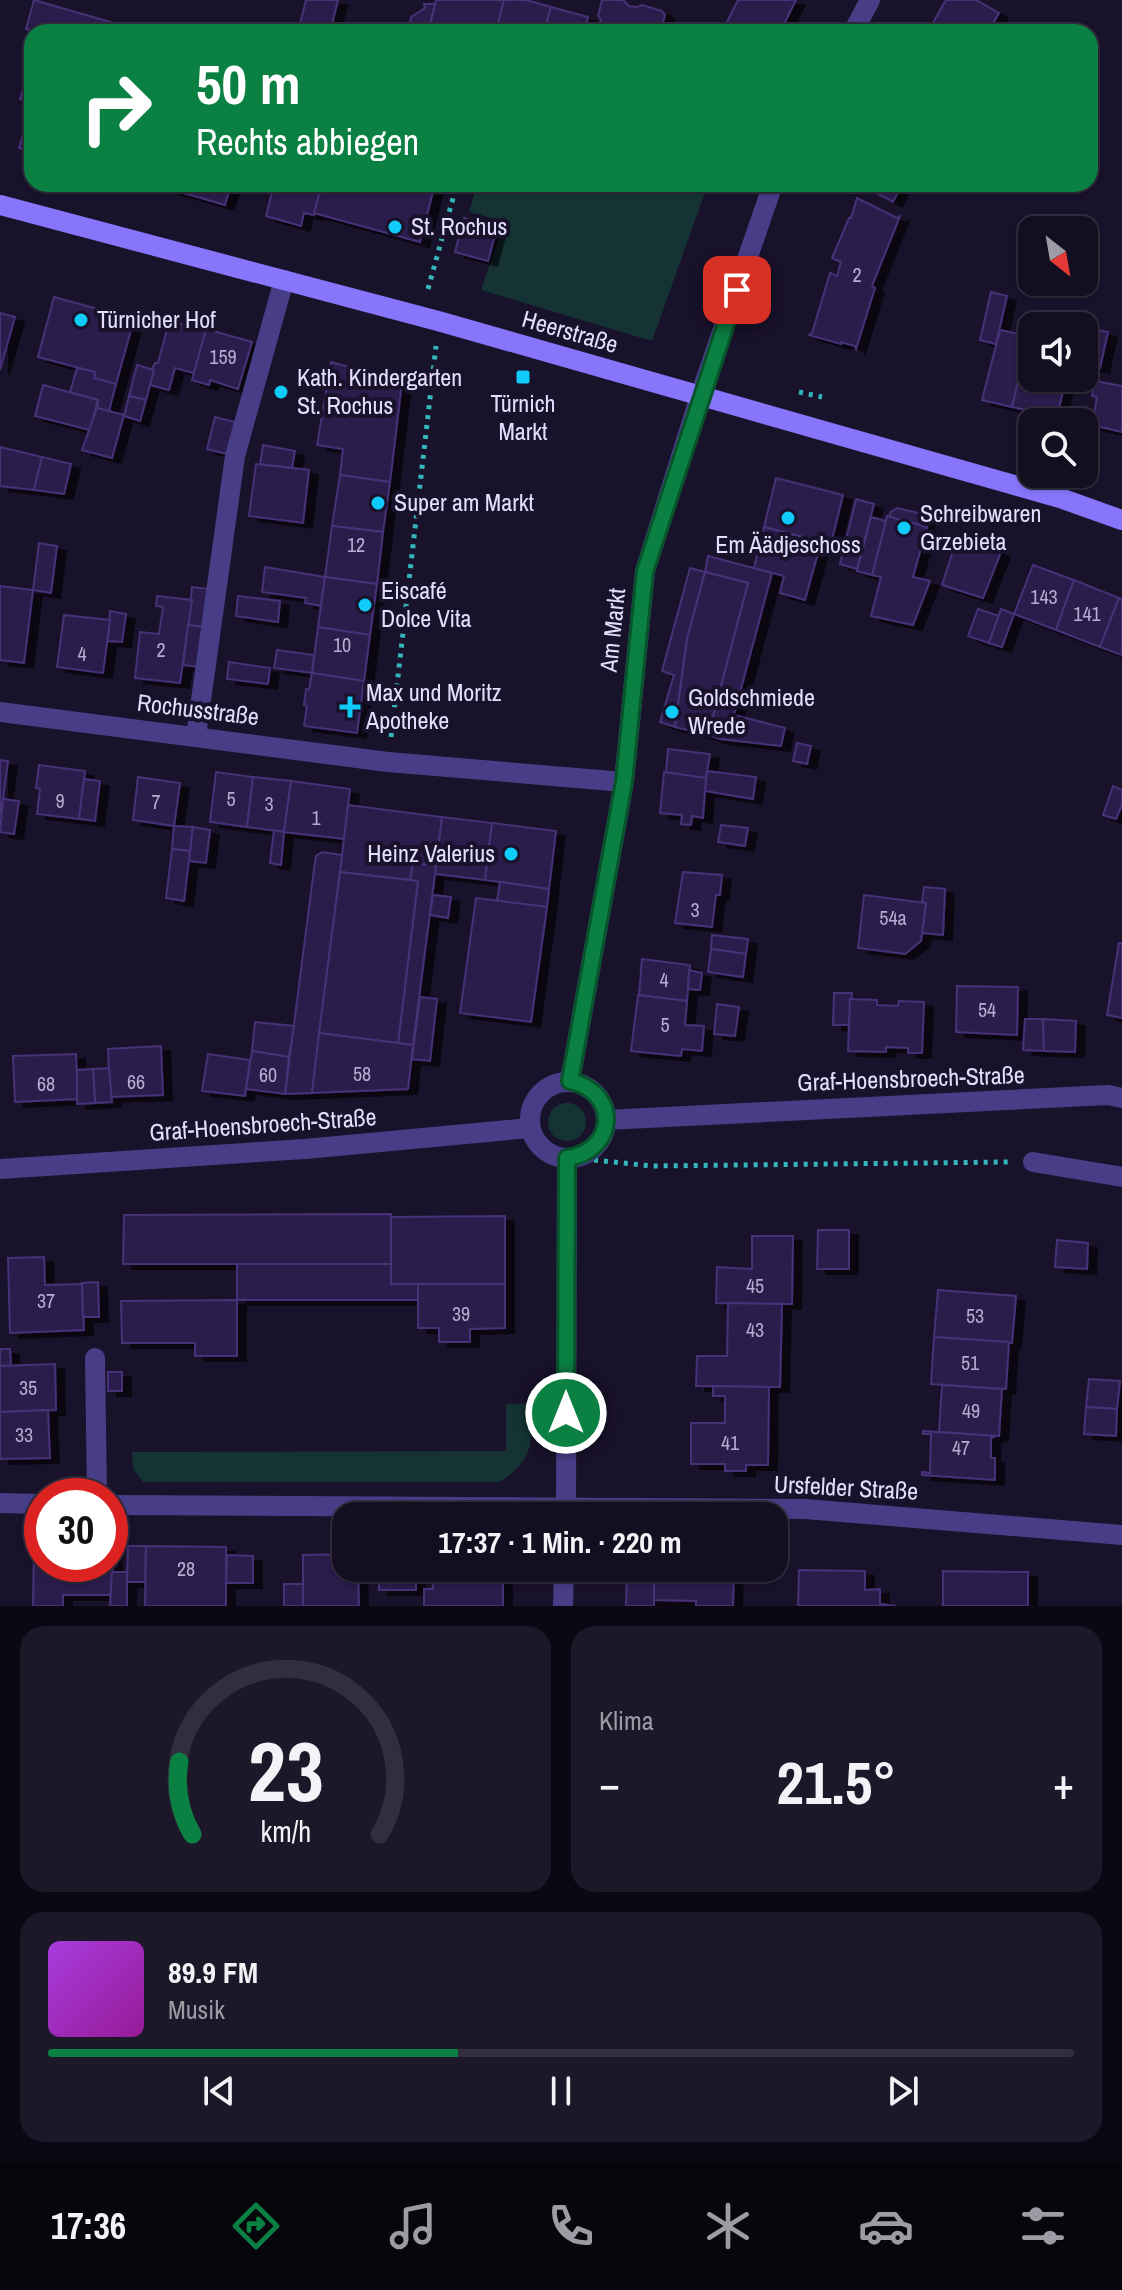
<!DOCTYPE html>
<html lang="de">
<meta charset="utf-8">
<style>
body{margin:0;font-family:"Archivo Narrow",sans-serif;background:#1c1729;color:#f1f3f6;height:100vh;display:flex;flex-direction:column;font-size:30px;white-space:nowrap}
*{box-sizing:border-box;margin:0}
p{font-size:26px;color:#9d9ca5}
.icon{flex:none;width:44px;height:44px;fill:none;stroke:currentColor;stroke-width:2;stroke-linecap:round;stroke-linejoin:round}
.map{position:relative;height:1606px;overflow:hidden}
.drawer{display:flex;flex-direction:column;gap:20px;padding:20px;background:#0a0812;flex:1}
.drawer>*{flex:none}
.top-card{position:absolute;left:24px;top:24px;width:1074px;height:168px;border-radius:24px;box-shadow:0 2px 6px #0004,0 0 0 2px #322e3e;background:#0b8043;color:#fff;overflow:hidden}
.needle{width:52px;rotate:149deg}
.tools{position:absolute;left:1018px;top:216px;display:grid;gap:16px}
.tools a{display:grid;place-items:center;width:80px;height:80px;border-radius:16px;background:#130e20;box-shadow:0 2px 6px #0004,0 0 0 2px #322e3e;font-size:40px}
.speed{position:absolute;left:24px;top:1478px;display:flex;gap:16px;font-size:40px;font-weight:700;text-align:center}
.speed>*{display:grid;place-content:center;width:104px;height:104px;border-radius:50%;background:#130e20;box-shadow:0 2px 6px #0004,0 0 0 2px #322e3e;line-height:1}
.speed .limit{border:12px solid #d22;background:#fff;color:#111}
.pin{position:absolute;display:grid;place-items:center;width:68px;height:68px;color:#fff;margin:-34px;border-radius:16px;box-shadow:0 4px 12px #0006}
.me{position:absolute;width:88px;margin:-44px;rotate:0deg;stroke-linejoin:round;filter:drop-shadow(0 0 6px #0008)}
.turn{display:flex;align-items:center;gap:28px;height:168px;padding:0 40px;font-size:36px}
.turn .icon{width:104px;height:104px;stroke-width:2.5}
.turn b{display:block;font-size:56px;line-height:68px}
.big{font-size:60px;font-weight:700;line-height:1.1}
.drawer .card{flex:1;display:flex;flex-direction:column;justify-content:center;gap:12px;min-width:0;padding:0 28px;border-radius:24px;background:#1c1729}
.drawer .dial{align-items:center;gap:0}
.dial svg{height:208px;overflow:visible;fill:none;stroke:#322e3e;stroke-width:7;stroke-linecap:round;text-anchor:middle}
.dial text{fill:#f1f3f6;stroke:none}
.song{display:flex;align-items:center;gap:24px}
.cover{width:96px;height:96px;border-radius:12px;background:linear-gradient(135deg,hsl(280 70% 55%),hsl(300 70% 35%))}
.played{height:8px;border-radius:4px;background:linear-gradient(90deg,#0b8043 40%,#322e3e 40%)}
.keys{display:flex;justify-content:space-around;direction:ltr}
.heat{display:flex;justify-content:space-between;align-items:center;font-size:44px;direction:ltr}
.drawer .tiles{flex:1;display:grid;gap:20px;grid-template-columns:1fr 1fr}
.card:last-child{grid-column:span 2}
.trip{position:absolute;left:332px;top:1502px;width:456px;height:80px;border-radius:24px;background:#130e20;box-shadow:0 2px 6px #0004,0 0 0 2px #322e3e;font-weight:700;line-height:80px;text-align:center}
.dock{display:flex;height:128px;justify-content:space-around;align-items:center;background:#08060d;color:#9d9ca5}
.dock .icon{width:56px;height:56px}
.dock .active{color:#0b8043}
.dock b{font-size:36px;color:#f1f3f6}
.map>svg:first-child{display:block}
</style>
<div class="map">
<svg width="1122" height="1606" viewBox="0 0 1122 1606">
<defs>
<filter id="shadow"><feDropShadow dx="9" dy="5" stdDeviation="0" flood-color="#0009"/></filter>
</defs>
<rect width="100%" height="100%" fill="#19122b"/>
<g fill="#153335">
<path d="M477 184H708L652 341 481 290 505 222 469 212Z"/>
<circle cx="567" cy="1122" r="19"/>
<path d="M532 1403C531 1442 536 1458 500 1482H143L133 1469 132 1452 506 1451V1404Z"/>
</g>
<g fill="#2c1e4b" stroke="#463177" stroke-width="2" filter="url(#shadow)">
<path d="M34 0 117 24 115 32H35L26 29Z"/>
<path d="M306 0H338L330 32H298Z"/>
<path d="M436 0H504L496 32H445L429 28Z"/>
<path d="M504 0H526L551 7 544 32H496Z"/>
<path d="M602 0H623L629 6 637 7 642 5 662 11 665 15 660 32 598 31 601 20 598 16Z"/>
<path d="M738 0H796L780 32H722Z"/>
<path d="M946 0H976L999 13 988 32H937L930 28Z"/>
<path d="M424 4H435L429 28 430 32H409L411 17 425 8Z"/>
<path d="M551 7 588 17 584 32H544Z"/>
<path d="M28 72 32 73V103L20 99Z"/>
<path d="M32 105V153L19 148Z"/>
<path d="M171 184H231L225 205 170 189Z"/>
<path d="M274 184H322L314 215 304 213 301 226 266 216Z"/>
<path d="M322 184H435L420 242 314 213Z"/>
<path d="M869 184H902L893 202 867 188Z"/>
<path d="M857 198 897 218 900 216 872 286 875 288 856 349 855 346 841 342V344L809 335 812 333 830 273 837 276 841 262 832 258 849 218H851Z"/>
<path d="M464 218 497 228 488 261 455 252Z"/>
<path d="M991 292 1007 296 996 344 980 340Z"/>
<path d="M54 297 134 319 116 384 94 378 95 372 38 357Z"/>
<path d="M0 313 15 317 0 370Z"/>
<path d="M170 318 171 321 206 331 194 373 175 368 169 390 150 385 152 369 155 363H158Z"/>
<path d="M1084 327 1093 329 1085 365H1084Z"/>
<path d="M206 329 252 342 238 389 210 380 209 385 192 380Z"/>
<path d="M1093 329 1108 332 1100 368 1085 365Z"/>
<path d="M1000 330 1029 336 1012 407 982 400Z"/>
<path d="M331 362 402 382 390 482 340 475 343 449 317 445Z"/>
<path d="M137 365 154 370 146 400 129 396Z"/>
<path d="M1022 365 1032 368V378H1066L1057 417 1012 407Z"/>
<path d="M77 368 95 372 94 378 116 384 109 411 97 408 98 400 70 392Z"/>
<path d="M1095 381 1122 386V432L1092 425 1097 397 1092 396Z"/>
<path d="M43 385 98 400 90 430 35 416Z"/>
<path d="M129 396 146 400 140 421 124 416Z"/>
<path d="M97 408 124 415 112 458 82 450Z"/>
<path d="M215 417 235 422 227 454 207 449Z"/>
<path d="M263 445 295 451 292 468 260 464Z"/>
<path d="M0 447 42 457 34 490 0 486Z"/>
<path d="M42 457 71 464 64 494 34 490Z"/>
<path d="M256 464 309 470 303 523 249 516Z"/>
<path d="M340 475 390 482 383 532 332 526Z"/>
<path d="M776 478 843 495 831 544 764 527Z"/>
<path d="M856 499 874 504 857 569 840 564Z"/>
<path d="M897 508 923 514 926 520 925 526 889 517 891 512Z"/>
<path d="M887 516 927 527 913 577 930 581 913 625 871 616 881 577 872 575Z"/>
<path d="M871 517 886 521 872 575 857 571Z"/>
<path d="M332 526 383 532 377 584 325 577Z"/>
<path d="M764 527 821 542 805 600 780 593 784 576 754 568Z"/>
<path d="M957 538 1001 552 983 598 942 585Z"/>
<path d="M39 543 57 546 51 593 33 590Z"/>
<path d="M708 556 772 573 734 715 785 728 781 746 720 739 708 735 748 583 705 572Z"/>
<path d="M1033 565 1074 580 1056 630 1014 614Z"/>
<path d="M265 567 325 577 321 606 305 603 306 598 262 592Z"/>
<path d="M690 568 705 572 687 639 675 727 660 722 674 675 662 671Z"/>
<path d="M705 572 748 583 708 735 675 727 687 639Z"/>
<path d="M325 577 377 584 370 635 318 627Z"/>
<path d="M1074 580 1119 598 1100 647 1056 630Z"/>
<path d="M0 586 33 590 24 663 0 660Z"/>
<path d="M192 587 209 589 204 627 188 625Z"/>
<path d="M157 596 192 600 180 683 135 678 140 632 159 634 163 607 156 606Z"/>
<path d="M238 596 280 601 278 622 236 616Z"/>
<path d="M1119 598 1122 599V655L1100 647Z"/>
<path d="M978 609 999 616 989 643 968 636Z"/>
<path d="M1001 609 1014 614 1002 647 989 643Z"/>
<path d="M110 611 126 614 122 642 108 641Z"/>
<path d="M64 615 110 620 103 673 57 667Z"/>
<path d="M188 625 204 627 198 667 183 665Z"/>
<path d="M318 627 370 635 364 681 312 673Z"/>
<path d="M277 650 314 655 312 673 274 668Z"/>
<path d="M229 662 270 668 268 684 227 679Z"/>
<path d="M312 673 364 681 357 733 304 726 307 706 304 705 306 689 309 690Z"/>
<path d="M797 743 811 746 807 764 793 761Z"/>
<path d="M668 749 710 754 706 778 666 773Z"/>
<path d="M0 760 8 761 1 814H0Z"/>
<path d="M39 765 85 771 79 819 37 814 40 789 36 788Z"/>
<path d="M707 771 756 777 753 799 705 791Z"/>
<path d="M216 772 253 777 247 827 210 822Z"/>
<path d="M664 772 706 778 703 818 692 816 691 825 681 824 682 815 660 813Z"/>
<path d="M138 777 180 783 174 826 133 820Z"/>
<path d="M253 777 291 781 284 832 247 827Z"/>
<path d="M84 779 100 781 95 821 79 819Z"/>
<path d="M291 781 350 789 344 839 284 832Z"/>
<path d="M1113 786 1122 790V805L1116 819 1103 815Z"/>
<path d="M3 799 19 801 14 834 0 832Z"/>
<path d="M348 805 442 817 436 866 413 863 410 880 340 872Z"/>
<path d="M442 817 492 823 485 880 435 874Z"/>
<path d="M492 823 556 831 549 889 485 880Z"/>
<path d="M721 825 748 828 745 846 718 842Z"/>
<path d="M174 826 193 827 190 851 172 849Z"/>
<path d="M193 827 210 830 206 863 189 861Z"/>
<path d="M274 830 284 832 281 865 270 863Z"/>
<path d="M172 849 190 851 184 901 166 898Z"/>
<path d="M322 852 342 855 312 1093 285 1094 314 869 316 856Z"/>
<path d="M413 863 436 866 413 1045 398 1043 418 881 410 880Z"/>
<path d="M340 872 418 881 398 1043 319 1033Z"/>
<path d="M683 872 722 875 720 895H716L712 927 675 923Z"/>
<path d="M500 882 549 889 547 907 497 901Z"/>
<path d="M924 887 945 889 943 935 922 933 926 903 922 902Z"/>
<path d="M433 895 451 897 448 918 430 915Z"/>
<path d="M864 895 926 903 921 941 905 954 858 948Z"/>
<path d="M476 898 547 907 531 1022 460 1013Z"/>
<path d="M712 935 748 939 746 954 711 949Z"/>
<path d="M1119 943H1122V1018L1107 1015Z"/>
<path d="M711 949 746 954 743 977 708 972Z"/>
<path d="M642 959 690 965 687 1001 639 995Z"/>
<path d="M689 970 702 973 700 990 688 989Z"/>
<path d="M957 986 1018 987 1017 1035 956 1032Z"/>
<path d="M834 993H852L849 1025H833Z"/>
<path d="M638 995 687 1001 685 1025 704 1026 702 1051 682 1049 681 1056 631 1051Z"/>
<path d="M420 997 437 999 430 1061 412 1059Z"/>
<path d="M850 999 877 1000V1005L898 1006 899 1001 924 1002 922 1053H908V1048L886 1047V1052L848 1051Z"/>
<path d="M717 1004 739 1007 735 1036 714 1034Z"/>
<path d="M1025 1019H1043L1044 1051 1023 1050Z"/>
<path d="M1043 1019 1076 1021 1075 1052 1044 1051Z"/>
<path d="M255 1022 294 1026 289 1057 252 1051Z"/>
<path d="M319 1033 413 1045 408 1089 312 1093Z"/>
<path d="M161 1046 163 1095 110 1097 108 1049Z"/>
<path d="M252 1051 289 1057 285 1094 246 1089Z"/>
<path d="M76 1054 78 1099 15 1102 13 1056Z"/>
<path d="M208 1054 250 1060 245 1096 202 1091Z"/>
<path d="M109 1068 112 1102 95 1103 93 1069Z"/>
<path d="M93 1069 95 1103 77 1104V1070Z"/>
<path d="M391 1214V1264H123L124 1215Z"/>
<path d="M505 1216V1284H391V1217Z"/>
<path d="M818 1230H849V1269H817Z"/>
<path d="M752 1236H793L792 1304 716 1303 717 1267 752 1269Z"/>
<path d="M1057 1240 1088 1243 1087 1269 1055 1267Z"/>
<path d="M44 1257 45 1285 82 1284 84 1330 10 1333 8 1258Z"/>
<path d="M237 1264H391V1284H418V1300H237Z"/>
<path d="M98 1282 99 1317H83L82 1283Z"/>
<path d="M418 1284H505V1328L470 1329V1342H439V1328H418Z"/>
<path d="M938 1290 1016 1296 1012 1343 934 1337Z"/>
<path d="M237 1300V1356H195V1343H122L121 1301Z"/>
<path d="M728 1303 782 1304 780 1387 696 1386 697 1356H727Z"/>
<path d="M934 1337 1009 1342 1006 1389 931 1384Z"/>
<path d="M0 1349H10L11 1366H0Z"/>
<path d="M55 1364 56 1410 0 1412V1366Z"/>
<rect x="108" y="1372" width="14" height="19"/>
<path d="M1089 1379 1120 1381 1117 1409 1086 1407Z"/>
<path d="M942 1385 1002 1389 999 1436 939 1432Z"/>
<path d="M713 1386 769 1387 768 1465H746V1471H725V1464H691V1423H725V1396H713Z"/>
<path d="M1086 1407 1117 1409 1116 1436 1084 1434Z"/>
<path d="M48 1410 50 1458 0 1459V1412Z"/>
<path d="M923 1431 996 1436 991 1438V1458H995V1480L922 1475V1472L930 1473 931 1434H923Z"/>
<path d="M34 1545H42V1564H110V1545H113L112 1595H63V1606H33Z"/>
<path d="M128 1546H146L145 1582H127Z"/>
<path d="M146 1546 226 1547V1606H145Z"/>
<path d="M346 1554V1568H358L359 1606H303V1555Z"/>
<path d="M227 1555 253 1556V1583H226Z"/>
<rect x="379" y="1568" width="37" height="22"/>
<path d="M433 1568H503V1606H424V1589H433Z"/>
<path d="M627 1568 654 1569V1606H626Z"/>
<path d="M734 1568 733 1606H696V1601L654 1600V1568Z"/>
<path d="M799 1570 865 1571V1590L880 1589V1604L896 1606H798Z"/>
<path d="M943 1571 1028 1572V1606H943Z"/>
<path d="M112 1572H127V1606H110Z"/>
<rect x="284" y="1584" width="19" height="22"/>
</g>
<g fill="none" stroke-linecap="round" stroke-linejoin="round">
<g stroke="#34b6ba" stroke-width="5" stroke-dasharray="4 6" stroke-linecap="butt">
<path d="M428 289 457 184"/>
<path d="M799 392 822 397"/>
<path d="M391 737 436 346"/>
<path d="M594 1160 652 1166 1008 1162"/>
</g>
<g stroke="#483e88" stroke-width="20">
<path d="M196 736 235 456 284 280"/>
<path d="M95 1358 97 1496"/>
</g>
<g stroke="#483e88" stroke-width="20">
<path d="M853 32 870 0"/>
<path d="M0 712 388 762 624 782"/>
<path d="M570 1081 624 782 645 571 700 396 773 184"/>
<circle cx="568" cy="1120" r="38"/>
<path d="M606 1120 1108 1095 1122 1098"/>
<path d="M1033 1162 1122 1177"/>
<path d="M0 1169 305 1149 530 1128"/>
<path d="M0 1503 42 1504"/>
<path d="M110 1505 805 1509 1122 1535"/>
<path d="M566 1516 567 1158"/>
<path d="M563 1606 564 1568"/>
</g>
<path stroke="#8776fb" stroke-width="20" d="M0 205 438 321 1063 499 1122 520"/>
</g>
<g fill="none" stroke-linecap="round" stroke-linejoin="round">
<g stroke="#07532c" stroke-width="20">
<path id="route" d="M566 1413 567 1158C617 1151 620 1092 570 1081L624 782 645 571 737 290"/>
</g>
<use href="#route" stroke="#0b8043" stroke-width="14"/>
</g>
<g fill="#0ecbf9" stroke="#19122b" stroke-width="3">
<circle cx="395" cy="227" r="8"/>
<circle cx="81" cy="320" r="8"/>
<rect x="515" y="369" width="16" height="16" rx="4"/>
<circle cx="281" cy="392" r="8"/>
<circle cx="378" cy="503" r="8"/>
<circle cx="788" cy="518" r="8"/>
<circle cx="904" cy="528" r="8"/>
<circle cx="365" cy="605" r="8"/>
<path d="M346 695h8v8h8v8h-8v8h-8v-8h-8v-8h8z"/>
<circle cx="672" cy="712" r="8"/>
<circle cx="511" cy="854" r="8"/>
</g>
<g text-anchor="middle" stroke-width="8" stroke-linejoin="round" paint-order="stroke">
<g font-size="20" fill="#b6add1">
<text x="857" y="282">2</text>
<text x="223" y="364">159</text>
<text x="356" y="552">12</text>
<text x="1044" y="604">143</text>
<text x="1087" y="621">141</text>
<text x="342" y="652">10</text>
<text x="161" y="657">2</text>
<text x="82" y="661">4</text>
<text x="231" y="806">5</text>
<text x="60" y="808">9</text>
<text x="156" y="809">7</text>
<text x="269" y="811">3</text>
<text x="316" y="825">1</text>
<text x="695" y="917">3</text>
<text x="893" y="925">54a</text>
<text x="664" y="987">4</text>
<text x="987" y="1017">54</text>
<text x="665" y="1032">5</text>
<text x="362" y="1081">58</text>
<text x="268" y="1082">60</text>
<text x="136" y="1089">66</text>
<text x="46" y="1091">68</text>
<text x="755" y="1293">45</text>
<text x="46" y="1308">37</text>
<text x="461" y="1321">39</text>
<text x="975" y="1323">53</text>
<text x="755" y="1337">43</text>
<text x="970" y="1370">51</text>
<text x="28" y="1395">35</text>
<text x="971" y="1418">49</text>
<text x="24" y="1442">33</text>
<text x="730" y="1450">41</text>
<text x="961" y="1455">47</text>
<text x="186" y="1576">28</text>
</g>
<g font-size="24" fill="#e4ddfe" stroke="#19122b" text-anchor="start">
<text x="411" y="235">St. Rochus</text>
<text x="97" y="328">Türnicher Hof</text>
<text x="297" y="386">Kath. Kindergarten<tspan x="297" dy="28">St. Rochus</tspan></text>
<text x="523" y="412" text-anchor="middle">Türnich<tspan x="523" dy="28">Markt</tspan></text>
<text x="394" y="511">Super am Markt</text>
<text x="920" y="522">Schreibwaren<tspan x="920" dy="28">Grzebieta</tspan></text>
<text x="788" y="553" text-anchor="middle">Em Äädjeschoss</text>
<text x="381" y="599">Eiscafé<tspan x="381" dy="28">Dolce Vita</tspan></text>
<text x="366" y="701">Max und Moritz<tspan x="366" dy="28">Apotheke</tspan></text>
<text x="688" y="706">Goldschmiede<tspan x="688" dy="28">Wrede</tspan></text>
<text x="495" y="862" text-anchor="end">Heinz Valerius</text>
</g>
<g font-size="24" fill="#e4ddfe" stroke="#19122b">
<text transform="translate(570 332) rotate(16)" y="8">Heerstraße</text>
<text transform="translate(613 630) rotate(-84)" y="8">Am Markt</text>
<text transform="translate(198 710) rotate(7)" y="8">Rochusstraße</text>
<text transform="translate(911 1079) rotate(-2)" y="8">Graf-Hoensbroech-Straße</text>
<text transform="translate(263 1125) rotate(-4)" y="8">Graf-Hoensbroech-Straße</text>
<text transform="translate(846 1488) rotate(3)" y="8">Ursfelder Straße</text>
</g>
</g>
</svg>
<div class="tools">
<a><svg class="needle" viewBox="-14 -14 28 28"><path d="M0-13l5 13h-10z" fill="#e53935"/><path d="M0 13l5-13h-10z" fill="#9d9ca5"/></svg></a>
<a><svg class="icon" aria-label="sound" viewBox="0 0 24 24"><path d="M4 9h4l5-4v14l-5-4H4zM17 9q2 3 0 6"/></svg></a>
<a><svg class="icon" aria-label="search" viewBox="0 0 24 24"><circle cx="10" cy="10" r="6"/><path d="M15 15l6 6"/></svg></a>
</div>
<div class="speed"><div class="limit">30</div></div>
<div class="pin" style="left:737px;top:290px;background:#d93025"><svg class="icon" aria-label="arrive" viewBox="0 0 24 24"><path d="M6 21V4h12l-3 4 3 4H6"/></svg></div>
<svg class="me" style="left:566px;top:1413px" viewBox="-20 -20 40 40"><circle r="17" fill="#0b8043" stroke="#fff" stroke-width="3"/><path d="M0-11L8 9 0 5-8 9z" fill="#fff"/></svg>
<div class="trip">17:37 · 1 Min. · 220 m</div>
<div class="top-card">
<div class="turn"><svg class="icon" aria-label="right" viewBox="0 0 24 24"><path d="M7 20v-9h11M14 6l5 5-5 5"/></svg><div><b>50 m</b>Rechts abbiegen</div></div>
</div>
</div>
<section class="drawer">
<div class="tiles">
<div class="card dial"><svg viewBox="0 0 100 80">
<path d="M14 69A42 42 0 1 1 86 69"/>
<path d="M14 69A42 42 0 0 1 9 41" stroke="#0b8043"/>
<text x="50" y="56" font-size="32" font-weight="700">23</text>
<text x="50" y="72" font-size="11">km/h</text>
</svg></div>
<div class="card"><p>Klima</p>
<div class="heat"><a>−</a><b class="big">21.5°</b><a>+</a></div>
</div>
<div class="card">
<div class="song"><i class="cover"></i><div><b>89.9 FM</b><p>Musik</p></div></div>
<div class="played"></div>
<div class="keys"><svg class="icon" aria-label="previous" viewBox="0 0 24 24"><path d="M18 5L8 12l10 7zM5 5v14"/></svg><svg class="icon" aria-label="pause" viewBox="0 0 24 24"><path d="M8 5v14M16 5v14"/></svg><svg class="icon" aria-label="next" viewBox="0 0 24 24"><path d="M6 5l10 7-10 7zM19 5v14"/></svg></div>
</div>
</div>
</section>
<nav class="dock">
<b>17:36</b>
<svg class="icon active" aria-label="directions" viewBox="0 0 24 24"><path d="M12 3l9 9-9 9-9-9zM9 14v-3h6M13 9l2 2-2 2"/></svg>
<svg class="icon" aria-label="music" viewBox="0 0 24 24"><path d="M9 18V5l10-2v13"/><circle cx="6" cy="18" r="3"/><circle cx="16" cy="16" r="3"/></svg>
<svg class="icon" aria-label="phone" viewBox="0 0 24 24"><path d="M5 4h4l2 5-3 2q2 4 5 5l2-3 5 2v4C11 20 4 13 5 4z"/></svg>
<svg class="icon" aria-label="climate" viewBox="0 0 24 24"><path d="M12 3v18M4 7l16 10M4 17L20 7"/></svg>
<svg class="icon" aria-label="car" viewBox="0 0 24 24"><path d="M5 17H2v-5l4-1 3-4h7l3 4 3 1v5h-3M9 17h6M6 11h13"/><circle cx="7" cy="17" r="2"/><circle cx="17" cy="17" r="2"/></svg>
<svg class="icon" aria-label="filters" viewBox="0 0 24 24"><path d="M4 7h16M4 17h16"/><circle cx="9" cy="7" r="2"/><circle cx="15" cy="17" r="2"/></svg>
</nav>
